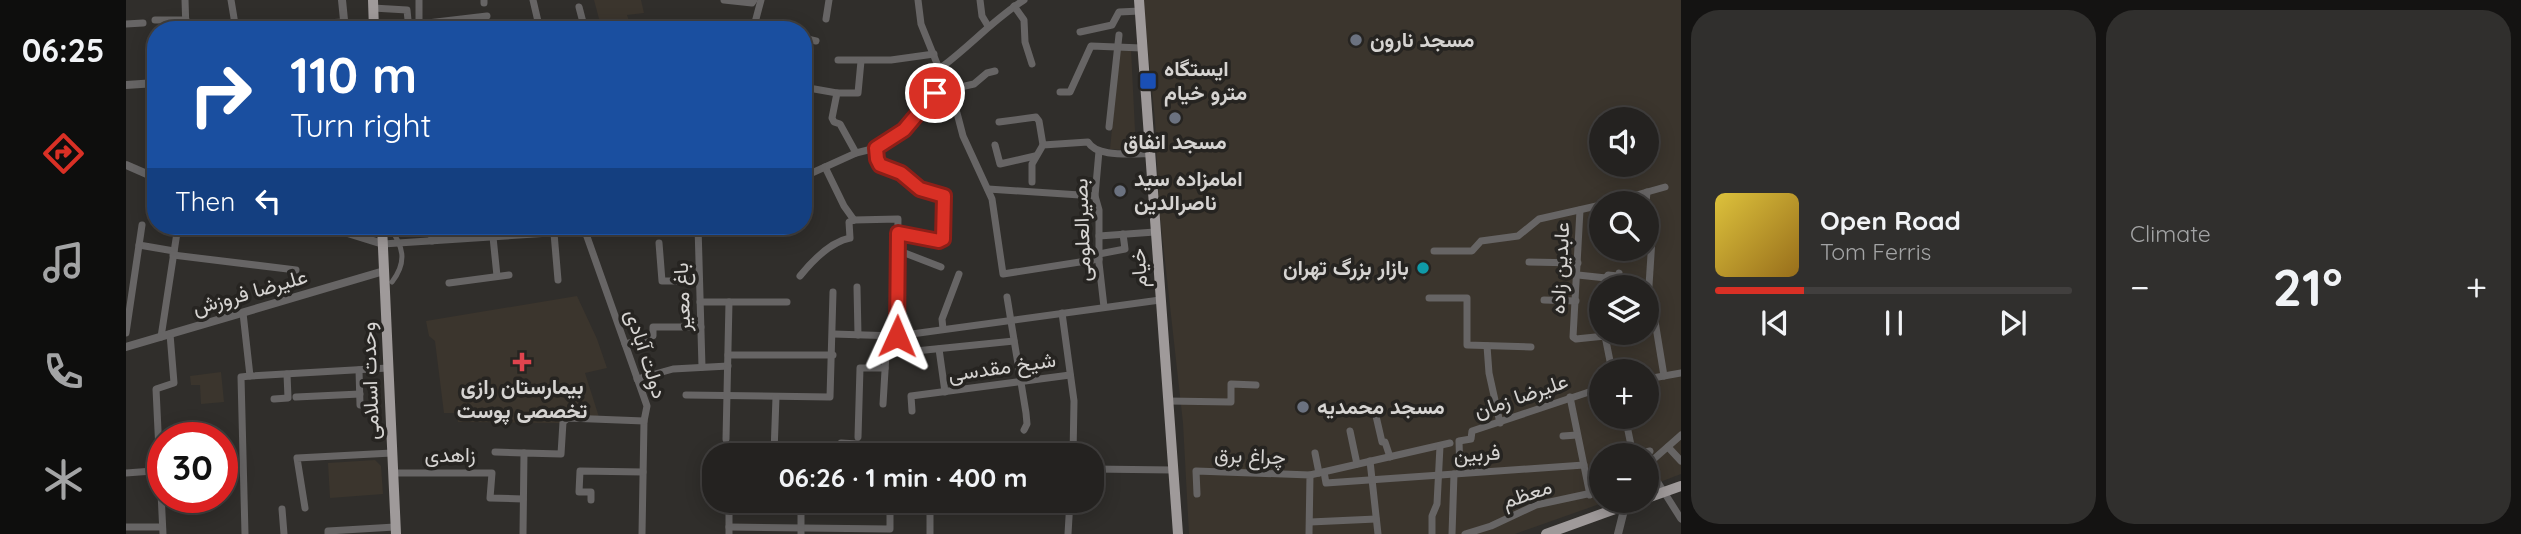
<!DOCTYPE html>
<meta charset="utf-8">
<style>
body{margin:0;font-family:Quicksand,Vazirmatn,sans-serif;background:#302f2d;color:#f1f3f6;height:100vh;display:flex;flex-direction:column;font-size:26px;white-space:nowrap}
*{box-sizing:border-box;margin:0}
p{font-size:23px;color:#a3a4a5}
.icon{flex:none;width:38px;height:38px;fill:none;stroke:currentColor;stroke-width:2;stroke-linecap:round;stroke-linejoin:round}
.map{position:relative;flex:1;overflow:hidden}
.side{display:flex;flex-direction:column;gap:10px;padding:10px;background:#141312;width:840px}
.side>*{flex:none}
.banner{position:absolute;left:21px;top:21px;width:665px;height:214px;border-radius:28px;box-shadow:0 4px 18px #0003,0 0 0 2px #413f3e;background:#1a4fa0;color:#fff;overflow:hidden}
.fabs{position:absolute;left:1463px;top:107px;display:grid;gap:14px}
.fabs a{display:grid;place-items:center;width:70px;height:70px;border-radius:50%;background:#242220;box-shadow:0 4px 18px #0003,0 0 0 2px #413f3e;font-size:35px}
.speed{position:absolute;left:21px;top:422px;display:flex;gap:14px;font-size:35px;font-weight:700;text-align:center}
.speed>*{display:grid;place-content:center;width:91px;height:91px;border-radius:50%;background:#242220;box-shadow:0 4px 18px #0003,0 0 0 2px #413f3e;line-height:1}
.speed .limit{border:10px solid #d22;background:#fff;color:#111}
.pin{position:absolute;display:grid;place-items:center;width:60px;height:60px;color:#fff;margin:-30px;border:4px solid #fff;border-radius:50%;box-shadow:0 2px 7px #0007}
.me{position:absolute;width:77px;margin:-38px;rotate:1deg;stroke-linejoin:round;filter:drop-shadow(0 0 5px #0008)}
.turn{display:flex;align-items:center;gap:24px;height:147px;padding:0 28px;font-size:32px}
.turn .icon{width:91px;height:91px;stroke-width:2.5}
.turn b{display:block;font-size:49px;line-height:60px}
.then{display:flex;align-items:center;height:66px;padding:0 28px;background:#0003;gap:14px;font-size:26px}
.big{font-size:52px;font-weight:800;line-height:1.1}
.side .card{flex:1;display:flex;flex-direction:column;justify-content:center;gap:10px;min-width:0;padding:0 24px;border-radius:28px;background:#302f2d}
.song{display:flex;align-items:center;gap:21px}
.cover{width:84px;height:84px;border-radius:10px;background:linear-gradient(135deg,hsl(50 70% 55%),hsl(40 70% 35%))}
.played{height:7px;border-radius:4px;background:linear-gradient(90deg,#d93025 25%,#413f3e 25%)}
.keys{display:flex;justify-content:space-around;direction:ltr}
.heat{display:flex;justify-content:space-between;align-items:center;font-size:38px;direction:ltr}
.side .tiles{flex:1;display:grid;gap:10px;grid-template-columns:repeat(2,1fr)}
.trip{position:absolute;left:576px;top:443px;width:402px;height:70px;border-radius:28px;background:#242220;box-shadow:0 4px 18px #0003,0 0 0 2px #413f3e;font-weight:800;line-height:70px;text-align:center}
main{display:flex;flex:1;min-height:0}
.tab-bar{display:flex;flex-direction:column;width:126px;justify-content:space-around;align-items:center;background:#0e0e0d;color:#a3a4a5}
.tab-bar .icon{width:49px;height:49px}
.tab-bar .active{color:#d93025}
.tab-bar b{font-size:32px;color:#f1f3f6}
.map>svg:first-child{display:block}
</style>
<main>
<nav class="tab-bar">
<b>06:25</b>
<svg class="icon active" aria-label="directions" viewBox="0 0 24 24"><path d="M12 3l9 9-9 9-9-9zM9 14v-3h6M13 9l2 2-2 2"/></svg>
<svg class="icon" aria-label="music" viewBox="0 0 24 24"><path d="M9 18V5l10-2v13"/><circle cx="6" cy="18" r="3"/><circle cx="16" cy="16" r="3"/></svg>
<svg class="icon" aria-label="phone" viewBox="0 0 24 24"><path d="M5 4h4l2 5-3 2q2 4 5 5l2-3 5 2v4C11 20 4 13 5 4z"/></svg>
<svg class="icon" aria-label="climate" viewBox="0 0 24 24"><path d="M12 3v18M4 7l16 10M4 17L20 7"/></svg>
</nav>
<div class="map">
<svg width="1555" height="534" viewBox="0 0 1555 534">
<rect width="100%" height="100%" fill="#302e2b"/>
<g fill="#3b352d" fill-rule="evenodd">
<path d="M468 0H515L518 13 501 15 506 30H476Z"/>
<path d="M1017 0H1555V474L1521 487V455H1475V500L1482 501 1389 534H1063L1057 423 1033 207 1029 120ZM1475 119H1521V164H1475ZM1475 203H1521V248H1475ZM1475 287H1521V332H1475ZM1475 371H1521V416H1475Z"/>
<path d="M994 49H1005L1010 151 984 149Z"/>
<path d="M451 296 471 339 481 368 459 373 473 417 435 415 434 423 332 422 331 413H318L309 341 303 336 300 321Z"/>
<path d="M95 372 98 402 75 404 74 385H65L64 376Z"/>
<path d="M249 460 255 466 257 494 204 498 202 463Z"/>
</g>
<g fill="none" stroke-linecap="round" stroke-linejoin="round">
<path stroke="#676565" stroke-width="5" d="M263 226C277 246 282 261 266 282"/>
<g stroke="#676565" stroke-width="7">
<path d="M59 0 60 30"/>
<path d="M105 0 109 24"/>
<path d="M358 0V3"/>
<path d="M407 0 414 30"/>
<path d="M598 0 626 3 628 0"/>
<path d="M792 0 795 24 831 113 837 136 866 199 877 274 973 259"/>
<path d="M854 0 856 16 862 26"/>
<path d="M888 6 898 20 899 42 906 64"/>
<path d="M453 7 459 30"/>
<path d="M247 8 281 10 283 30"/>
<path d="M700 19 703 0"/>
<path d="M29 20H60"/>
<path d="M199 23 218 22"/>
<path d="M0 24 17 23"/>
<path d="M97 24H159"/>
<path d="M293 24 361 16"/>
<path d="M629 25 646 30"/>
<path d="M293 30V0"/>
<path d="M627 30 635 0"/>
<path d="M954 32 986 25 993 12 1014 11"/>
<path d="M677 38 690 41"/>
<path d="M712 60H765L808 54"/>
<path d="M677 87 711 93"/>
<path d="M821 90 848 84 861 73 869 71"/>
<path d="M934 92H944L965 46 1016 48"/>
<path d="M873 122 910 117 913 121 917 145"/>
<path d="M983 127 993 35"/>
<path d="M869 145 874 164 909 156"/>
<path d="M750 148 751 159 754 165 775 173 794 189 818 196 817 239 813 241 772 233"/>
<path d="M973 151 969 196 973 210V263L978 307"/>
<path d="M730 153 714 124 708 122 706 118 711 93H732L735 61"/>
<path d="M699 167 718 206 728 220"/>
<path d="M677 177 730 153 750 148 778 130 814 86 817 66C845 45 868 19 898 0"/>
<path d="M906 182V164L917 145 962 142C971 158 1006 153 1024 154"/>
<path d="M862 189 969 196"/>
<path d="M1482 203 1539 187"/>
<path d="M1520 203 1521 192"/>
<path d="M1454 210 1447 337 1450 339 1479 336 1486 371"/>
<path d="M728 220 772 219 770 353"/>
<path d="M305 226 306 241"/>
<path d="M572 226 576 367"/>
<path d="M1521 229 1526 232V239L1522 301 1528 315 1538 376"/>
<path d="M459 231 521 406 518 421 516 534"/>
<path d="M428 233 432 280"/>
<path d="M973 236 1029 232"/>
<path d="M367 237 371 276"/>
<path d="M533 243 536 281H573"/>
<path d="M257 244 530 226"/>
<path d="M13 245 48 251"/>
<path d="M771 250 815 267"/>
<path d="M1308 251H1346L1355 241 1392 236 1413 219 1475 205"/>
<path d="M973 254 999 249 997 234"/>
<path d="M47 255 170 270"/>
<path d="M1403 262 1452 263"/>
<path d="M1452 275 1480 278 1482 275 1492 276 1493 273"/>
<path d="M674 276C687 260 704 242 724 238L723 222 728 220"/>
<path d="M323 283 383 275"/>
<path d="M731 287 732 335"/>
<path d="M881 297 900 413 901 424 898 430"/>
<path d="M1303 298H1341V345L1405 347"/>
<path d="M1418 300 1450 301"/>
<path d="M574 302H661"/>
<path d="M117 313 124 376 115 377 119 534"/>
<path d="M936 313 948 401 947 455"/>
<path d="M817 329 816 319 833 274"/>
<path d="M0 333 16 225"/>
<path d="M707 334 771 336 1034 300"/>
<path d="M35 337 52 226"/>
<path d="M499 344 527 336V327H575"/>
<path d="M1361 346 1363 373 1374 423"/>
<path d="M813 349 819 392"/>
<path d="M602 355H707"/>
<path d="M233 370 234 405"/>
<path d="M124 376 262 368"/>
<path d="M511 379 547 369 602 366"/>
<path d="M1521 379 1555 373"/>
<path d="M560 395 704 397 707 292"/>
<path d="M170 397 234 394"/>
<path d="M1444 397 1464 495"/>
<path d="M148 399 162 398 161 374"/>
<path d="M1042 401 1105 402V384L1130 385"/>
<path d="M757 404 760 354 888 341"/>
<path d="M786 411 785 396 944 375"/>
<path d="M1250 416 1256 442H1259L1264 457"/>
<path d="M1499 416 1507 455"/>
<path d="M1224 431 1231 464"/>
<path d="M1437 436 1451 435"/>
<path d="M732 437 734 368H759"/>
<path d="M600 439 603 302"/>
<path d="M1542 447 1555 461"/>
<path d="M613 451 695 455"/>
<path d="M369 452 398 453"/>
<path d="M648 453 650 397"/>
<path d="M1189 453 1193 473"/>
<path d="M715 455V443L732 444"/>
<path d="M770 455V453"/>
<path d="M1507 455 1524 451"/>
<path d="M1244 461 1252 534"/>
<path d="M1521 465 1555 519"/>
<path d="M1521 465 1555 435"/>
<path d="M966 469 1047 470"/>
<path d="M1198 472 1200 483 1458 465"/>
<path d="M0 473 27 471"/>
<path d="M267 473H366L364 498 397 499"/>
<path d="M1334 473 1333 441 1345 439 1346 431 1475 388"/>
<path d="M1184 475 1324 443"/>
<path d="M1071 494 1070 471 1184 475 1183 534"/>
<path d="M465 500V492H453L454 471 517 472"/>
<path d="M603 500V534"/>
<path d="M804 501V534"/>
<path d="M179 508 171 458 266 453"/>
<path d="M156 509 158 534"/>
<path d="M1184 522 1250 519"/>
<path d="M0 527H36"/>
<path d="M603 527 764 529V506L944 505"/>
<path d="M37 534 30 389 48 383 44 334"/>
<path d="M202 534V531L269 527"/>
<path d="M397 534 398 453 435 454 437 422 442 418 518 421"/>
<path d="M675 534V500"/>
<path d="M942 534 944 500"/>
<path d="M1306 534V516L1311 504 1314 446"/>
<path d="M1326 534 1328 474"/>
<path d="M1339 534 1365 526 1410 505 1475 491"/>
</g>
<g stroke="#676565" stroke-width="8">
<path d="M216 0 219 30"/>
<path d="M0 85 30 83"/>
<path d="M0 165 30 178"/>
<path d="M199 226 257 244"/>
<path d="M0 347 258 271"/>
<path d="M1492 534 1499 506"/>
</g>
<g stroke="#9f9a9a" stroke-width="10">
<path d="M247 0 248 30"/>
<path d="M1013 0 1052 534"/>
<path d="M256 226 270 534"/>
<path d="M1521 498 1555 486"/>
<path d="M1420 534 1514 500"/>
</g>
</g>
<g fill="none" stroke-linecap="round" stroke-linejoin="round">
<g stroke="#8d1f18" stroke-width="18">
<path id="route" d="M771 336 772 233 813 241 817 239 818 196 794 189 775 173 754 165 751 159 750 148 778 130 809 93"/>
</g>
<use href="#route" stroke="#d93025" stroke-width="12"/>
</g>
<g fill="#6b7280" stroke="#262421" stroke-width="2.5">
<circle cx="1230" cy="40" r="7"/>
<circle cx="1049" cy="118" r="7"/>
<circle cx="994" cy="191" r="7"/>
<circle cx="1177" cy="407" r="7"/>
</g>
<rect fill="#1a4fb4" stroke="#262421" stroke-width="2.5" x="1013" y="72" width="18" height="18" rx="3.5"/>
<circle fill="#0f9aa8" stroke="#262421" stroke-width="2.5" cx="1297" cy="268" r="7"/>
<path fill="#e0444e" stroke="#262421" stroke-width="2.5" d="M392.5 351.5h7v7h7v7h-7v7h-7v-7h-7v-7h7z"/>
<g text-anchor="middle" stroke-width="7" stroke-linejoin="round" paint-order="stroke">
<g font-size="21" font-weight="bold" fill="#d6d4d2" stroke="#262421" text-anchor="start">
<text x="1244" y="47">مسجد نارون</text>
<text x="1038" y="76">ایستگاه<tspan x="1038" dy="24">مترو خیام</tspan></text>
<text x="1049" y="149" text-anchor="middle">مسجد انفاق</text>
<text x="1008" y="186">امامزاده سید<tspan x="1008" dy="24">ناصرالدین</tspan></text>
<text x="1283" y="275" text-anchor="end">بازار بزرگ تهران</text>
<text x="396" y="394" text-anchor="middle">بیمارستان رازی<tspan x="396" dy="24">تخصصی پوست</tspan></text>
<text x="1191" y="414">مسجد محمدیه</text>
</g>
<g font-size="21" fill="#d6d4d2" stroke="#262421">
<text transform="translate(956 230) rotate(-92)" y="7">بصیرالعلومی</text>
<text transform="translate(1013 268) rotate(-94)" y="7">خیام</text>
<text transform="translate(1434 268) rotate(-87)" y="7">عابدین زاده</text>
<text transform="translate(124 292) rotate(-16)" y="7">علیرضا فروزش</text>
<text transform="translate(556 297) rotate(-92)" y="7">باغ معیر</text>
<text transform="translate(520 354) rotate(72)" y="7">دولت آبادی</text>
<text transform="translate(876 367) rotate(-8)" y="7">شیخ مقدسی</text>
<text transform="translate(244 381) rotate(-92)" y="7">وحدت اسلامی</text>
<text transform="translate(1395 396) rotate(-19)" y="7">علیرضا زمان</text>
<text transform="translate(1351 454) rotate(-4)" y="7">فربین</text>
<text x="324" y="462">زاهدی</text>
<text transform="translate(1124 456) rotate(2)" y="7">چراغ برق</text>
<text transform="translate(1401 494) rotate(-19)" y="7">معظم</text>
</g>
</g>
</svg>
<div class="fabs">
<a><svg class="icon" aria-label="sound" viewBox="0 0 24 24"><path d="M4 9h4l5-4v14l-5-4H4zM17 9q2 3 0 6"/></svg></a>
<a><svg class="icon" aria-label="search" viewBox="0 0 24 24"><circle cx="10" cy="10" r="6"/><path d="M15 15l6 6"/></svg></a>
<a><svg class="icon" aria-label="layers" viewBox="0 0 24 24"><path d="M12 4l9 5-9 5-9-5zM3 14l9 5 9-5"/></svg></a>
<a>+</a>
<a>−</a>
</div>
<div class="speed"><div class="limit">30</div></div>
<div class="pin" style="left:809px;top:93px;background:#d93025"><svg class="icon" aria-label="arrive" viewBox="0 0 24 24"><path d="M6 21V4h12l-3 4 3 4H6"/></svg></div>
<svg class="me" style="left:771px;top:336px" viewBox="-20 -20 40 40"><path d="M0-17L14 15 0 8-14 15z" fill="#d93025" stroke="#fff" stroke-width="4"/></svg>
<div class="trip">06:26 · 1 min · 400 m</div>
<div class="banner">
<div class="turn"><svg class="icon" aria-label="right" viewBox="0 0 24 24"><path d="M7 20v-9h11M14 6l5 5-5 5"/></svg><div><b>110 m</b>Turn right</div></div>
<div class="then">Then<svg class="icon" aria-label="left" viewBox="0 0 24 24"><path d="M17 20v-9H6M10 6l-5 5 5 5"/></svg></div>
</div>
</div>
<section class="side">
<div class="tiles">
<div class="card">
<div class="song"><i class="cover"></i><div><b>Open Road</b><p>Tom Ferris</p></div></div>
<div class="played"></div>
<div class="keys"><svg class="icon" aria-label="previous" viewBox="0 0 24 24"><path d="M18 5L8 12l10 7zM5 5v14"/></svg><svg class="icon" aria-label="pause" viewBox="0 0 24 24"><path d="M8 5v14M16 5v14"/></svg><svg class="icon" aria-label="next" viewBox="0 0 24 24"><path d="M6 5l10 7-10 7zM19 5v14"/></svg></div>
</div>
<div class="card"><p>Climate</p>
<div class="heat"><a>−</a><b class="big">21°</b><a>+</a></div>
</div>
</div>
</section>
</main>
